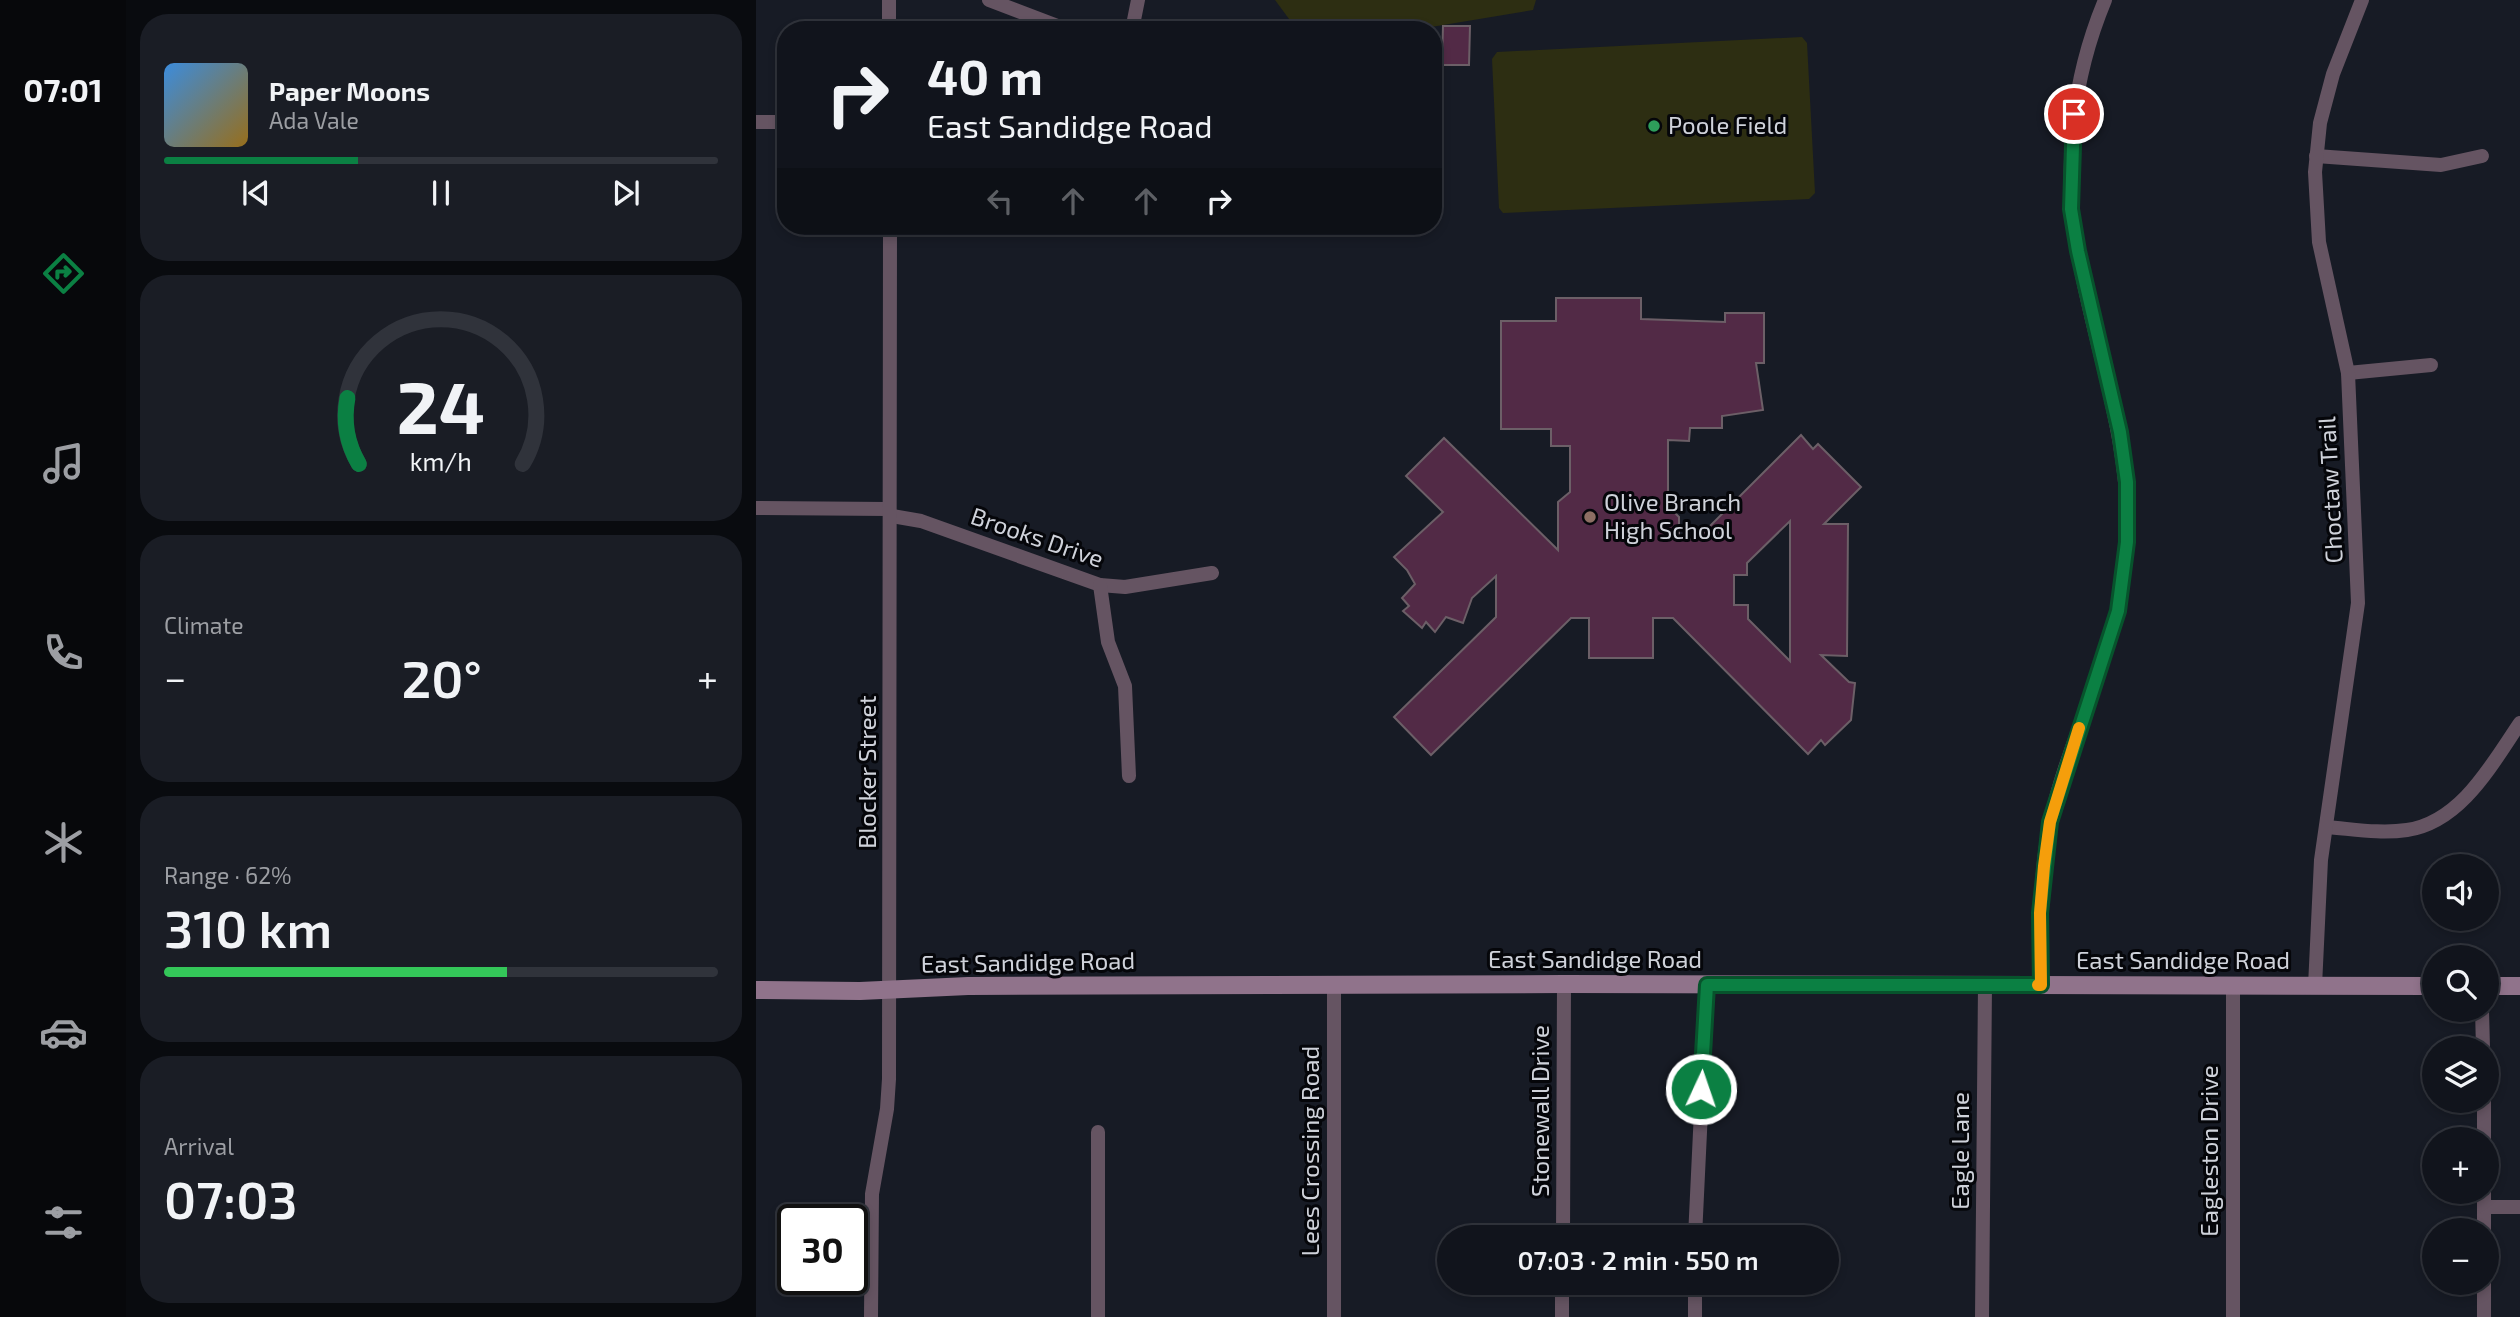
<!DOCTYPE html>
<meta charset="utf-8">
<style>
body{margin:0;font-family:"Exo 2",sans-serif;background:#1a1d25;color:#f1f3f6;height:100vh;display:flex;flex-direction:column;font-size:26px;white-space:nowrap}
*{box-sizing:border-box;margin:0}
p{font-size:23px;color:#9c9ea3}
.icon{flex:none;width:38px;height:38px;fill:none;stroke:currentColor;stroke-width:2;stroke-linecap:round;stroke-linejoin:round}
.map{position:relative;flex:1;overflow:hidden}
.drawer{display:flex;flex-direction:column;gap:14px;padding:14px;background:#090b0f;width:630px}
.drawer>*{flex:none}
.guide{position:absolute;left:21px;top:21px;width:665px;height:214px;border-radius:28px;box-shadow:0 4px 10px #0003,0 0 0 2px #30333b;background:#11141c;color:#f1f3f6;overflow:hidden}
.tools{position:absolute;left:1666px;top:854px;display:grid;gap:14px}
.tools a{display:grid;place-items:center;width:77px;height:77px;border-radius:50%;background:#11141c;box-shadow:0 4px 10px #0003,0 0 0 2px #30333b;font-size:35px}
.speed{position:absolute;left:21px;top:1204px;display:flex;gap:14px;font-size:35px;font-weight:700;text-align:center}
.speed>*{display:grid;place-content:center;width:91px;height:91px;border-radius:50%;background:#11141c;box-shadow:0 4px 10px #0003,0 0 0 2px #30333b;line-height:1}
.speed .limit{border:4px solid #111;border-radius:10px;background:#fff;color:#111}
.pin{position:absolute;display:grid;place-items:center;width:60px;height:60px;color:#fff;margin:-30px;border:4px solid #fff;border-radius:50%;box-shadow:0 2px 7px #0007}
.me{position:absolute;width:77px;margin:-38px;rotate:3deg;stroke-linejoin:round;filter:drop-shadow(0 0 5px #0008)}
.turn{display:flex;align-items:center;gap:24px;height:147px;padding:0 35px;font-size:32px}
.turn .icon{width:91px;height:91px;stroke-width:2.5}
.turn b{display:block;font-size:49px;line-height:60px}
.lanes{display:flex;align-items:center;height:66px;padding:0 35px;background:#0003;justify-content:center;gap:35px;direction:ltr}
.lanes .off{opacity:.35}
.big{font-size:52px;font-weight:600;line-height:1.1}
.drawer .tile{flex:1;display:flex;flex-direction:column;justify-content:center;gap:10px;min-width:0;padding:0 24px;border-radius:28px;background:#1a1d25}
.drawer .dial{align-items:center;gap:0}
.dial svg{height:182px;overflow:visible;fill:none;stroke:#30333b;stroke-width:7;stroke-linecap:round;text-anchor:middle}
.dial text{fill:#f1f3f6;stroke:none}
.song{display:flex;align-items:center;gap:21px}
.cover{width:84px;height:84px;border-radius:10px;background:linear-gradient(135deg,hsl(210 70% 55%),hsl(40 70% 35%))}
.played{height:7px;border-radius:4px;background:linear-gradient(90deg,#0b8043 35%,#30333b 35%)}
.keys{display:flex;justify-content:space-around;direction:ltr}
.heat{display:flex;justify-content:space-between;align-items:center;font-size:38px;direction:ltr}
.charge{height:10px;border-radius:5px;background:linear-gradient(90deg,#34c759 62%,#30333b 0)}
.trip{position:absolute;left:681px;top:1225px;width:402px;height:70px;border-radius:35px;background:#11141c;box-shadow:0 4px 10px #0003,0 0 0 2px #30333b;font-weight:600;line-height:70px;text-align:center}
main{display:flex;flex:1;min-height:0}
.tab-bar{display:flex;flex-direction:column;width:126px;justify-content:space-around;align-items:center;background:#07080b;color:#9c9ea3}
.tab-bar .icon{width:49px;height:49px}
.tab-bar .current{color:#0b8043}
.tab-bar b{font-size:32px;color:#f1f3f6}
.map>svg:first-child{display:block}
</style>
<main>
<nav class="tab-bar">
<b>07:01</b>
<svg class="icon current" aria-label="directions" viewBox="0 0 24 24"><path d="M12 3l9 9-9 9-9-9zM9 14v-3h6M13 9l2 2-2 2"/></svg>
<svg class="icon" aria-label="music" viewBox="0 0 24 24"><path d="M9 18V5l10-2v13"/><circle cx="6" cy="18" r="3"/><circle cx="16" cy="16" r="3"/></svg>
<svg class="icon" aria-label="phone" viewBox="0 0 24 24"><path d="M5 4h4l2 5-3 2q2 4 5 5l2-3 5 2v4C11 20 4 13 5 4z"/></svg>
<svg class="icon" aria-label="climate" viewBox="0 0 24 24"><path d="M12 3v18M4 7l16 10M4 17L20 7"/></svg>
<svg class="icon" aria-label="car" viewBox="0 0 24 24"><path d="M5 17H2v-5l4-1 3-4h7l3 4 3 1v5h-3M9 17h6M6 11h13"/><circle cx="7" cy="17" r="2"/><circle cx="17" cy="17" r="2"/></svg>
<svg class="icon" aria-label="filters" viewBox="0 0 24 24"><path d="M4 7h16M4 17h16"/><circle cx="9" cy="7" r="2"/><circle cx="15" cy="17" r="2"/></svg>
</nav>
<section class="drawer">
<div class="tile">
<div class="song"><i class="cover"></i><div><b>Paper Moons</b><p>Ada Vale</p></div></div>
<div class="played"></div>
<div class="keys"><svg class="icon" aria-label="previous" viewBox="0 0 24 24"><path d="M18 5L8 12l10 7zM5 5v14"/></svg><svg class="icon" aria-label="pause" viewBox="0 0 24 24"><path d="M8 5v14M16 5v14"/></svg><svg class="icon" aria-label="next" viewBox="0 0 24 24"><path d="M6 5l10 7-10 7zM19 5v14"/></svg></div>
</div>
<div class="tile dial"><svg viewBox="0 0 100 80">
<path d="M14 69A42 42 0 1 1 86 69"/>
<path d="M14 69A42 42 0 0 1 9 40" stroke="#0b8043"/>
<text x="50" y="56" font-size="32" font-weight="700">24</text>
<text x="50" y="72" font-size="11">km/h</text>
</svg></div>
<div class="tile"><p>Climate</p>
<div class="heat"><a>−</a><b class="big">20°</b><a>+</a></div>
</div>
<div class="tile"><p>Range · 62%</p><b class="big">310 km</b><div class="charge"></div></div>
<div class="tile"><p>Arrival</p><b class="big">07:03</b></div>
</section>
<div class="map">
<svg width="1764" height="1317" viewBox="0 0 1764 1317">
<rect width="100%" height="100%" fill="#171b25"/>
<g fill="#2d2e12">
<path d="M519 0H780L777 10 657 30 550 29 536 23Z"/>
<path d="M1046 37 1051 43 1059 193 1053 199 747 213 743 208 736 59 741 52Z"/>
</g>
<g fill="#522a46" stroke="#6c5f67" stroke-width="2" fill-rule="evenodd">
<path d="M687 26H714L713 65H686Z"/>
<path d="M800 298H885V319L969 322V313H1008V363H1000L1007 410 966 416V428H934L933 441 912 440V506L923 517V539H941L1045 435 1057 449 1062 444 1105 487 1068 524H1092L1091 656 1065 655 1093 682 1099 683 1095 720 1069 745 1065 740 1052 754 917 618H897V658H833V618H815L675 755 638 717 740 617V576L716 598 707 623 690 617 679 632 670 622 666 628 647 611 653 606 646 598 659 584 651 570 638 557 687 512 650 476 688 438 802 550V502L814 492V446H795V429H745V321H800ZM1034 521V661L992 619V605H978V575H991V563Z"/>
</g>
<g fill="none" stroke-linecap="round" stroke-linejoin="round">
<g stroke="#655462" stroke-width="14">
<path d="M133 0V30"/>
<path d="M233 0 312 30"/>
<path d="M376 30 382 0"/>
<path d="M0 122H30"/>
<path d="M1560 156 1685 165 1726 156"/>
<path d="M1592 373 1675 365"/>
<path d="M0 508 132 509"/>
<path d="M136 516 165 521 344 585 369 587 456 573"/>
<path d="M344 585 352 642 369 686 373 776"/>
<path d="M1570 827C1597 829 1624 834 1651 830 1705 822 1736 764 1764 723"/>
<path d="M1285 985C1284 931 1283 875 1294 822 1315 727 1368 640 1371 541 1375 440 1338 347 1321 249 1307 165 1316 79 1349 0"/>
<path d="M578 986V1317"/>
<path d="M1559 986 1565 860 1602 603 1592 373 1563 242 1559 172 1564 123 1577 74 1606 0"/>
<path d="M1726 1010 1727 1048"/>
<path d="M1728 1101V1139"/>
<path d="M342 1132V1317"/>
<path d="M1728 1192V1230"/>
<path d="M1728 1207H1764"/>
<path d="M807 1237 808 984"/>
<path d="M939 1237 951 985"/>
<path d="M939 1283V1317"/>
<path d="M1728 1283V1317"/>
<path d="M115 1317 116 1194 131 1109 133 1079 134 226"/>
<path d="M806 1317V1283"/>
<path d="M1226 1317 1229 985"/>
<path d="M1477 1317V986"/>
</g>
<g stroke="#90738b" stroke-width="18">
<path d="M1731 986H1764"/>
<path d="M0 990 104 991 212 986 808 984 1678 986"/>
</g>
</g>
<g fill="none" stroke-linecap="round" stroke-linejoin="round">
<g stroke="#07532c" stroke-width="18">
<path id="route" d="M945 1089 951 985H1285L1284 913 1294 822 1362 611 1371 542V482L1364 432 1322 251 1315 209 1318 114"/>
</g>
<use href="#route" stroke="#0b8043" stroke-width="12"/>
<path stroke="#f59e0b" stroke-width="12" d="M1282 985H1285L1284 913 1288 866 1294 822 1323 728"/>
</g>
<circle fill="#2e9e5b" stroke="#05060a" stroke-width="2.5" cx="898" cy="126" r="7"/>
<circle fill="#8d6e63" stroke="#05060a" stroke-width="2.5" cx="834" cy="517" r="7"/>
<g text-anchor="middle" stroke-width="6" stroke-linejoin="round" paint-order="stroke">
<g font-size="24" fill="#cfd2da" stroke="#05060a" text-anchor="start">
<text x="912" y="134">Poole Field</text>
<text x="848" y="511">Olive Branch<tspan x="848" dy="28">High School</tspan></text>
</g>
<g font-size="24" fill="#cfd2da" stroke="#05060a">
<text transform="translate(1575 490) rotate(-93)" y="8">Choctaw Trail</text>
<text transform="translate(281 538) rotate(19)" y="8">Brooks Drive</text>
<text transform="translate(112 772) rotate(-90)" y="8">Blocker Street</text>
<text x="839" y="968">East Sandidge Road</text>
<text x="1427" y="969">East Sandidge Road</text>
<text transform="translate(272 963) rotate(-1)" y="8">East Sandidge Road</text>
<text transform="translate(785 1111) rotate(-90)" y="8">Stonewall Drive</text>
<text transform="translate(555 1151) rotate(-90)" y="8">Lees Crossing Road</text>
<text transform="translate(1205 1151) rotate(-90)" y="8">Eagle Lane</text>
<text transform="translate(1454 1151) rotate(-90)" y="8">Eagleston Drive</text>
</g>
</g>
</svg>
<div class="tools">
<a><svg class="icon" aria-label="sound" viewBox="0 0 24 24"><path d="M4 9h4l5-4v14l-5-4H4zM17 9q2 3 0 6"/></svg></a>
<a><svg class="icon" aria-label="search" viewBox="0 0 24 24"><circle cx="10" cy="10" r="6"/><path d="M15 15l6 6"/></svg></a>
<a><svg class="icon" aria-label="layers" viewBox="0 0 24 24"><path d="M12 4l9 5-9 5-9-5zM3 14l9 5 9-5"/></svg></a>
<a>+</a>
<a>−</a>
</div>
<div class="speed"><div class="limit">30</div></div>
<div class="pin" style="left:1318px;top:114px;background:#d93025"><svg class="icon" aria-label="arrive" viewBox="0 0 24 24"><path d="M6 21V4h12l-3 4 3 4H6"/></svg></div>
<svg class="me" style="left:945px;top:1089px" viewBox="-20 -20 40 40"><circle r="17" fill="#0b8043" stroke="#fff" stroke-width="3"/><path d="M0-11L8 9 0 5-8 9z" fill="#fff"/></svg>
<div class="trip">07:03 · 2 min · 550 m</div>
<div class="guide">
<div class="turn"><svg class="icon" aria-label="right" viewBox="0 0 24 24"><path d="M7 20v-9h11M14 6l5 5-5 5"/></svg><div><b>40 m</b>East Sandidge Road</div></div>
<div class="lanes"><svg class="icon off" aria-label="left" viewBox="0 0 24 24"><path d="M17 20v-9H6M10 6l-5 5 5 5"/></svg><svg class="icon off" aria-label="ahead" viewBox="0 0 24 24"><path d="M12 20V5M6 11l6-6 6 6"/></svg><svg class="icon off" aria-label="ahead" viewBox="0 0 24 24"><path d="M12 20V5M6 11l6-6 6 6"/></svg><svg class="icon" aria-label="right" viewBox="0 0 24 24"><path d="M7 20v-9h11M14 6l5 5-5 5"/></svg></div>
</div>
</div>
</main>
